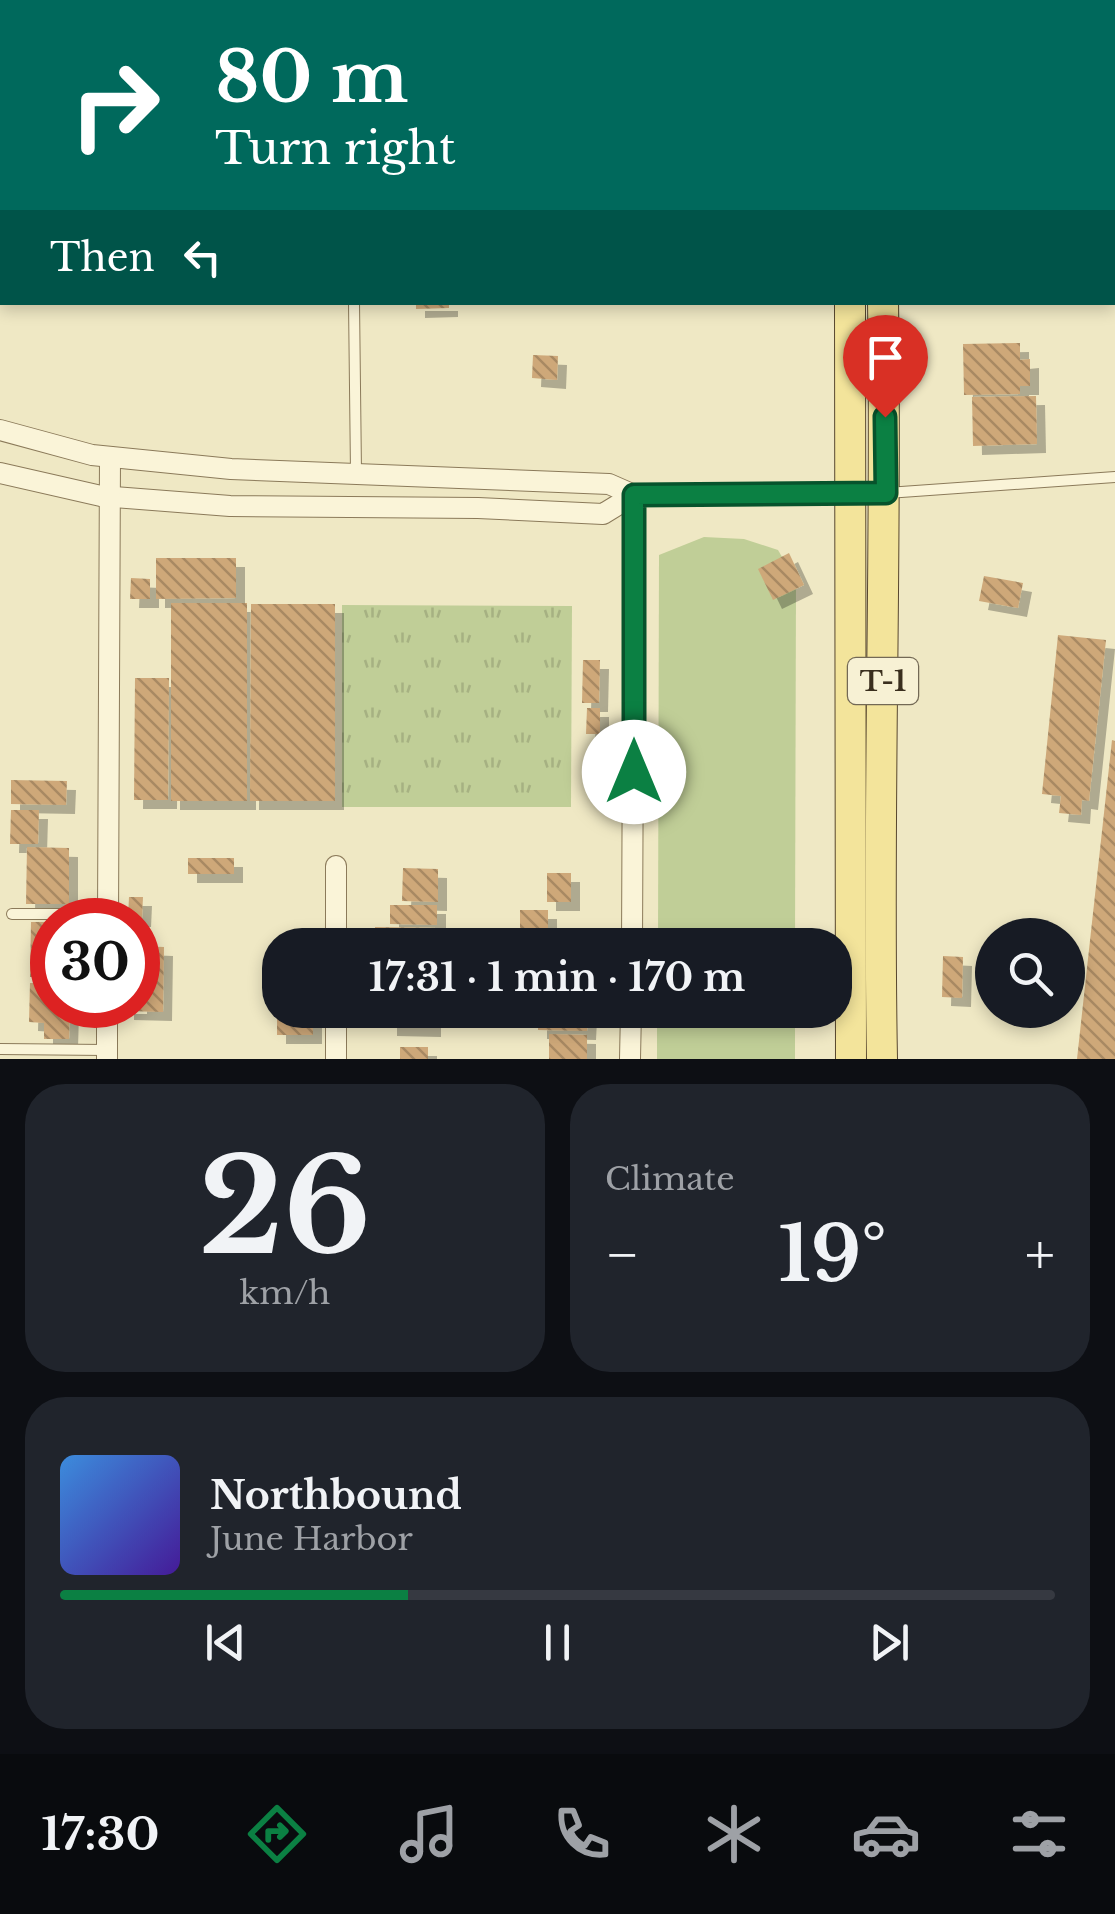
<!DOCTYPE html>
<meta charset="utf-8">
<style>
body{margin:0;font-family:"Libre Baskerville",serif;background:#20242c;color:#f1f3f6;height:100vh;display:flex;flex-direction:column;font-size:38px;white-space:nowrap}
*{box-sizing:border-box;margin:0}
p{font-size:32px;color:#9ea1a6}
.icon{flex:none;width:55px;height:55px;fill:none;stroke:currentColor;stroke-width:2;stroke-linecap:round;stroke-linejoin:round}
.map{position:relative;height:1059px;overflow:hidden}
.drawer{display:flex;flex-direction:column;gap:25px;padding:25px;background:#0d0f14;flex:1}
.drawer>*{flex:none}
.hud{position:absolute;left:0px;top:0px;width:1115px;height:305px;box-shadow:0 5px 15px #0003;background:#00695c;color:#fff;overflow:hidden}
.fabs{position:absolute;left:975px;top:918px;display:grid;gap:20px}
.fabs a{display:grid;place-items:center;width:110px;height:110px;border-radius:50%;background:#171b24;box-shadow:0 5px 15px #0003;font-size:50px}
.speed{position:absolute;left:30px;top:898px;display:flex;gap:20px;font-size:50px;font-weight:700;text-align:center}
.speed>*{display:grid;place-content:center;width:130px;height:130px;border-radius:50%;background:#171b24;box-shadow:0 5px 15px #0003;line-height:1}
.speed .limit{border:15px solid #d22;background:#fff;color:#111}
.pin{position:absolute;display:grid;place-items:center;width:85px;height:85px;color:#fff;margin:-102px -42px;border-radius:50% 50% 50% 0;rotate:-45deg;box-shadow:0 0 10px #0007}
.pin .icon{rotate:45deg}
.me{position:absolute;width:110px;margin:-55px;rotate:0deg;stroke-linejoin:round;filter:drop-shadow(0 0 8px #0008)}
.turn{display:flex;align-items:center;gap:35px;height:210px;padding:0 50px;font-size:45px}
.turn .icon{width:130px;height:130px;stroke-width:2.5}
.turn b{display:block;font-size:70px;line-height:85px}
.then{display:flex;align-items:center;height:95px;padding:0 50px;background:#0003;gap:20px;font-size:38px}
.big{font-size:75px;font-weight:800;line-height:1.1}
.drawer .card{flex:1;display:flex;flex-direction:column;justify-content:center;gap:15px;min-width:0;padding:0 35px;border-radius:40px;background:#20242c}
.drawer .dial{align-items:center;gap:0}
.dial b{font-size:130px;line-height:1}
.song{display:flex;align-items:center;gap:30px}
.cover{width:120px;height:120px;border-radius:15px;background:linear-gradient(135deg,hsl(210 70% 55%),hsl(260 70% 35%))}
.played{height:10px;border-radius:5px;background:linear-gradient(90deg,#0b8043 35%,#363941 35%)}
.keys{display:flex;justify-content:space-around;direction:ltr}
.heat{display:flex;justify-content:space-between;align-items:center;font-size:55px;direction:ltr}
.drawer .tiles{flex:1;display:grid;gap:25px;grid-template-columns:1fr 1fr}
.card:last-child{grid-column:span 2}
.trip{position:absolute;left:262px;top:928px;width:590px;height:100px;border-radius:40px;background:#171b24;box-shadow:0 5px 15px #0003;font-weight:800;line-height:100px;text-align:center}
.tab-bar{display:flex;height:160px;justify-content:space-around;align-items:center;background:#090b0e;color:#9ea1a6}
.tab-bar .icon{width:70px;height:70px}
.tab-bar .active{color:#0b8043}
.tab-bar b{font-size:45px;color:#f1f3f6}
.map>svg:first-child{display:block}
</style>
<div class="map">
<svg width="1115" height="1059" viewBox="0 0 1115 1059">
<defs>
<pattern id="grass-tufts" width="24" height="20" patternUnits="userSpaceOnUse" patternTransform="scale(2.5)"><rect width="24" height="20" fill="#c0ce97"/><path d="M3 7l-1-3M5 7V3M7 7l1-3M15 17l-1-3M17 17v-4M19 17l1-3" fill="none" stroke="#a6b182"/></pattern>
<pattern id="building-back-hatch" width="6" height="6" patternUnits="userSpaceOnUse" patternTransform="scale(2.5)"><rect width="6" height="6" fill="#cea879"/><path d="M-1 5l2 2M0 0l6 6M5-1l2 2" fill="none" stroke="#a88963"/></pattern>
<filter id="shadow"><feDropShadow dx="9" dy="9" stdDeviation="0" flood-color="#0004"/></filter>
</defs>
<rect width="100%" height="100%" fill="#efe8c4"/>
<path fill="url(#grass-tufts)" d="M342 605 572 606 571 807H342Z"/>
<g fill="#c0ce97">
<path d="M704 537 744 539 778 550 796 581 795 945H658L659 555Z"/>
<rect x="657" y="1010" width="138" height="49"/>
</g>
<g fill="url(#building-back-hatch)" filter="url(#shadow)">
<path d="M416 302H449V308L416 309Z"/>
<path d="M1020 343V360L1030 359V386H1020V394L964 395 963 344Z"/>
<path d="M533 355 558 356 557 380 532 378Z"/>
<path d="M1036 396 1037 444 973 446 972 397Z"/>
<path d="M789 553 804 585 773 600 758 569Z"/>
<path d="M156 558H236V598L156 599Z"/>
<path d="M984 576 1023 583 1018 608 979 601Z"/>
<path d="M131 578 150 579V599H130Z"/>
<rect x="171" y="603" width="76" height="198"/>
<path d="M251 604H335V801H250Z"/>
<path d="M1058 635 1106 640 1089 801 1082 800 1081 815 1059 813 1061 796 1042 794Z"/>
<path d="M583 660H600L599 703H582Z"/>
<path d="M135 678H169L168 800H134Z"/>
<path d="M587 708H600V734H586Z"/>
<path d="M1112 740 1115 741V1059H1077Z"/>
<path d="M11 780 67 781 66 805 11 804Z"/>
<path d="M11 810H39L38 844H10Z"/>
<path d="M27 847 69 848V904H26Z"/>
<rect x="188" y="858" width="46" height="16"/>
<path d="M403 868 438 869V902L402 901Z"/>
<rect x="547" y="873" width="24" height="29"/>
<path d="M129 897H143L142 918H128Z"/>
<path d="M390 905H437V925L390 924Z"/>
<path d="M520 910H548V936L520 937Z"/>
<path d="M31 922H52V977H30Z"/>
<path d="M375 927 436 928V945H375Z"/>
<path d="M138 946 164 947 163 1012 125 1011V1005H138Z"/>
<path d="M943 956 963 957 962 998 942 997Z"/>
<path d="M30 983H52V1005H70L69 1039H44V1023L29 1022Z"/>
<path d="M388 1010 432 1011V1028L388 1027Z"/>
<path d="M538 1010 588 1011 587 1031 538 1030Z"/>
<path d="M313 1014V1035H277V1015Z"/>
<path d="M549 1034 587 1035V1059H549Z"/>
<rect x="400" y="1047" width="28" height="12"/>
</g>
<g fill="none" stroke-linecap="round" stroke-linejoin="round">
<g stroke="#8b7a5a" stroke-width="12">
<g id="lane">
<path d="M354 302 356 473"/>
<path d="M887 493 1115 477"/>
<path d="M12 914H108"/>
<path d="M0 1049 106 1050"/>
</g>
</g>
<g stroke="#8b7a5a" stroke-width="22">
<g id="street">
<path d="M0 430 92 455 231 469 609 484 634 495 886 493"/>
<path d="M0 473 101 496 230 506 478 508 603 514 634 495"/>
<path d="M108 920 110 457"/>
<path d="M336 945V866"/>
<path d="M632 945 634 495"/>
<path d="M107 1059V1005"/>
<path d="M336 1059V1010"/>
<path d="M630 1059 631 1010"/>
</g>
</g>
<g stroke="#58472e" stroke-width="32">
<g id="primary">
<path d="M847 0V2"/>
<path d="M878 0V2"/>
<path d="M850 302 851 1059"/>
<path d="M882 1059C877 807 887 555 883 302"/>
</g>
</g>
<use href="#lane" stroke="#faf4d8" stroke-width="10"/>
<use href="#street" stroke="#faf4d8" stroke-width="20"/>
<use href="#primary" stroke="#f3e49b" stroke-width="30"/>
</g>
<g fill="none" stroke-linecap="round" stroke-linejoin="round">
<g stroke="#07532c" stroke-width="25">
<path id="route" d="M634 772V495L886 493 885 417"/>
</g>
<use href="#route" stroke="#0b8043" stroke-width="18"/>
</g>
<g text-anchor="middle" stroke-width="9" stroke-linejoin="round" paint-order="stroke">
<rect fill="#f7f1d4" stroke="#736955" stroke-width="2.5" x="848" y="658" width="70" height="46" rx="8"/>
<g font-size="28" font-weight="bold" fill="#3a2f1e">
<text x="883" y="691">T-1</text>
</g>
</g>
</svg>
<div class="fabs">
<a><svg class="icon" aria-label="search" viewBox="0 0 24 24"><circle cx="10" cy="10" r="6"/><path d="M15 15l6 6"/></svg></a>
</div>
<div class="speed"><div class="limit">30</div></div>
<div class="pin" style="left:885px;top:417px;background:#d93025"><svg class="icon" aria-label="arrive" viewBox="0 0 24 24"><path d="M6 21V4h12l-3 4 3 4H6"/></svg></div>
<svg class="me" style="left:634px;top:772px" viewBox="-20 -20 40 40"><circle r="19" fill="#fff"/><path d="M0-13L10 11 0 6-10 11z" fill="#0b8043"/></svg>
<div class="trip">17:31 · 1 min · 170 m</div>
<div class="hud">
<div class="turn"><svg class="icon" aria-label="right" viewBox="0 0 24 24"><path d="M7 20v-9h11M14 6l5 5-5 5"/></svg><div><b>80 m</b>Turn right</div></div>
<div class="then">Then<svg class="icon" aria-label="left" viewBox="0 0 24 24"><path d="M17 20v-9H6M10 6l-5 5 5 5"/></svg></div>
</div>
</div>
<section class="drawer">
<div class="tiles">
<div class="card dial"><b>26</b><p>km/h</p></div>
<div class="card"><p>Climate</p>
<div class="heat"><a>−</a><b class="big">19°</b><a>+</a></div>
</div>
<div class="card">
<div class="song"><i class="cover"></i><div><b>Northbound</b><p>June Harbor</p></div></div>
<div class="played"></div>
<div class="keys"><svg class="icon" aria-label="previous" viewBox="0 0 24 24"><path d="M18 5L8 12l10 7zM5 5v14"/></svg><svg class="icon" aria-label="pause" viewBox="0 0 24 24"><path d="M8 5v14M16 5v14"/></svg><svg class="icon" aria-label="next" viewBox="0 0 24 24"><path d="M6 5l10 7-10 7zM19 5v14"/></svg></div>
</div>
</div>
</section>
<nav class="tab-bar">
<b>17:30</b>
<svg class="icon active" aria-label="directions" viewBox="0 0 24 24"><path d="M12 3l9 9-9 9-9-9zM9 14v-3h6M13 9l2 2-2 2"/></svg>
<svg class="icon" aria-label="music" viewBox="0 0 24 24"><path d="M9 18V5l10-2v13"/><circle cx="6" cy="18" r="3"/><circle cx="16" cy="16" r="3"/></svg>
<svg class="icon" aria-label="phone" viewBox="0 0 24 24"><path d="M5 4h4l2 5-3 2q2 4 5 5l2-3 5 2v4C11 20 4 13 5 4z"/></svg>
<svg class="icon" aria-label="climate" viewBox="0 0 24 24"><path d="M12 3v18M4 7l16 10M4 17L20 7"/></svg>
<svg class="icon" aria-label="car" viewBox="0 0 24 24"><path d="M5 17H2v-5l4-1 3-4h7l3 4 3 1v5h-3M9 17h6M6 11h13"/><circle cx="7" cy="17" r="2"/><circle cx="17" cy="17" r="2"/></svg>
<svg class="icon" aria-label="filters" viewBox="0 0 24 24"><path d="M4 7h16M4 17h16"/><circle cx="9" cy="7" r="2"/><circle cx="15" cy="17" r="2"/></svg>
</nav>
